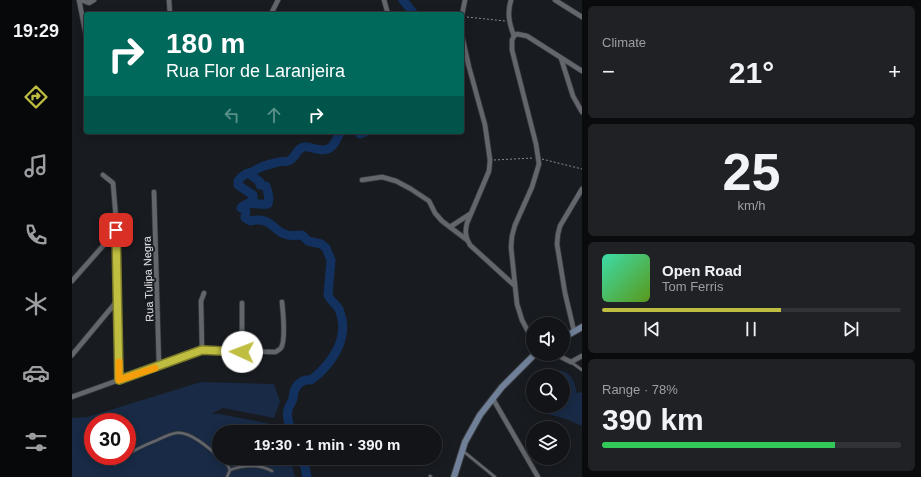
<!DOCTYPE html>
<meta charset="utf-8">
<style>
body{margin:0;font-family:Arial,sans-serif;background:#1f2125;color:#f1f3f6;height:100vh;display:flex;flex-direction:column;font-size:15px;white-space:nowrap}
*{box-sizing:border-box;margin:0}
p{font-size:13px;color:#9c9ea2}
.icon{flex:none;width:22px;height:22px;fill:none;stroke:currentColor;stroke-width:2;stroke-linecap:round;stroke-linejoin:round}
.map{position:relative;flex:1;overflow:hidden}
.details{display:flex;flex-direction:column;gap:6px;padding:6px;background:#0a0b0d;width:339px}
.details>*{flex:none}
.hud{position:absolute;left:12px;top:12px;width:380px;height:122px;border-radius:4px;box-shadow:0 2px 10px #0003,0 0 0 1px #313337;background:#00695c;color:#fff;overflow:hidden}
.buttons{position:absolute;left:454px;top:317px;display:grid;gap:8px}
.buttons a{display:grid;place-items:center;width:44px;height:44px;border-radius:50%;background:#121418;box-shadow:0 2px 10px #0003,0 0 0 1px #313337;font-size:20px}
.speed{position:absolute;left:12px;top:413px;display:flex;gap:8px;font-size:20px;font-weight:700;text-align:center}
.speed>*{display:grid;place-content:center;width:52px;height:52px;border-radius:50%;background:#121418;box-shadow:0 2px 10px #0003,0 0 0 1px #313337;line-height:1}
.speed .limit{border:6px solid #d22;background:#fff;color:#111}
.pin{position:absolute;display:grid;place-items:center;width:34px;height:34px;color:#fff;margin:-17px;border-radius:8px;box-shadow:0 2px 6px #0006}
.me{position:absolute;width:44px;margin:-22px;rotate:272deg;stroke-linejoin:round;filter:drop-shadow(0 0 3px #0008)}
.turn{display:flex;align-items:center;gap:14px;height:84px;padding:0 16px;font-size:18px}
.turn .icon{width:52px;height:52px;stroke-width:2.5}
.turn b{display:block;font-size:28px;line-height:34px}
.lanes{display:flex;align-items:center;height:38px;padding:0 16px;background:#0003;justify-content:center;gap:20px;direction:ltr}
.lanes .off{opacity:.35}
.big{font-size:30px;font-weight:700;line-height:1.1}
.details .tile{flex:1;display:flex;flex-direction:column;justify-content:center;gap:6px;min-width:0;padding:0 14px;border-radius:6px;background:#1f2125}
.details .dial{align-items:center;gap:0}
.dial b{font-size:52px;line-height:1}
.song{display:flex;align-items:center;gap:12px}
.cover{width:48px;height:48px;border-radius:6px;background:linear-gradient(135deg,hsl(160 70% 55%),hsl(90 70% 35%))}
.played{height:4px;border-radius:2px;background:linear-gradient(90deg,#c0be41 60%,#313337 60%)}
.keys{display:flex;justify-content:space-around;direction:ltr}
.heat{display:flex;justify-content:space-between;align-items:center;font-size:22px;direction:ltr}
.charge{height:6px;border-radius:3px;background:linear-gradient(90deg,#34c759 78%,#313337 0)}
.trip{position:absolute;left:140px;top:425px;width:230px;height:40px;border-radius:20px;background:#121418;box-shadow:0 2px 10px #0003,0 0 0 1px #313337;font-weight:700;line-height:40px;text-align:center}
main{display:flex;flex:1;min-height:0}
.tab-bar{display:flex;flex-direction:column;width:72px;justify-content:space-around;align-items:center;background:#07080a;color:#9c9ea2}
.tab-bar .icon{width:28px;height:28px}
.tab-bar .active{color:#c0be41}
.tab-bar b{font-size:18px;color:#f1f3f6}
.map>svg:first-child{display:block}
</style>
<main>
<nav class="tab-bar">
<b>19:29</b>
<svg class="icon active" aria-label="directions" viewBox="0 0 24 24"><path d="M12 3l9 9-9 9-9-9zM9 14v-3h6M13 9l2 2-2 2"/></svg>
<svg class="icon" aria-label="music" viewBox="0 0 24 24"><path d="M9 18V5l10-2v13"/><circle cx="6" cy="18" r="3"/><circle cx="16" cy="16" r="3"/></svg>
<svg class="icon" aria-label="phone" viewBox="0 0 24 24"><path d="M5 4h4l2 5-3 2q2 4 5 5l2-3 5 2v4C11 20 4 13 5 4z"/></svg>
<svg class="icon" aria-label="climate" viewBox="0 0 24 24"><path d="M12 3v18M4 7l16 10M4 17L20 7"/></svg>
<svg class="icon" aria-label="car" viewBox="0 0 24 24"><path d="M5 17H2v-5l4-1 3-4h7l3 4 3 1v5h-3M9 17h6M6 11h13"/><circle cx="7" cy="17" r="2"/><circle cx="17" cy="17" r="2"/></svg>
<svg class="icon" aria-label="filters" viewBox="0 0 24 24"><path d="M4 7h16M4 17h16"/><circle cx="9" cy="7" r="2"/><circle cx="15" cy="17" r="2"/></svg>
</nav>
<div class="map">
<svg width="510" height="477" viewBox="0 0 510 477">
<rect width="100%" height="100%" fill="#181b20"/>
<g fill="#182a45" fill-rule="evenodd">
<path d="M478 370C497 370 501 375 505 393L510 392V426L497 420 469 412 465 406H491V376H469Z"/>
<path d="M129 382 202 384 208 402 202 418 151 408 139 414H148L209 426 211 432H147V458H218L223 477H0V418L15 417ZM21 422H55V456H21Z"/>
</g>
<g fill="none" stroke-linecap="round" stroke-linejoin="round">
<g stroke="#12315f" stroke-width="9">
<path d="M331 0 342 14"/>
<path d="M286 132 288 134 293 132"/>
<path d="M181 172 179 175 188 182V185L194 186C196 193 198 197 196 204 185 206 178 199 169 208L174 211 173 218 178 221C201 216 200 232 216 235 220 236 225 235 230 235L236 241 249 244 254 248 256 253 259 260 256 295C259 303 266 304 268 312 278 338 259 365 239 380 231 379 224 384 222 392 221 395 222 398 220 401 219 403 218 405 217 407 213 414 217 425 220 432"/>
<path d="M177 203 181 199V195L166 185V181C170 176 175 172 181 172 187 166 199 164 207 162 210 161 214 162 216 161 224 159 223 149 232 147 235 146 240 148 244 149 259 153 263 144 268 132"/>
<path d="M228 458 233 467 235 477"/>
</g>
<g stroke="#36383b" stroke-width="4">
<g id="lane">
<path d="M499 362 510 370"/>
<path d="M391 451 423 477"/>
<path d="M55 455C64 449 73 445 83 441 90 438 97 434 104 433 118 431 137 448 147 457"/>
<path d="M148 458 155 464 158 470 155 477"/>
<path d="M43 464 54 456"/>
<path d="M158 470C171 465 187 464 200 471"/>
<path d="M358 476 359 477"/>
</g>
</g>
<g stroke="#36383b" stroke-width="6">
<g id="street">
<path d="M7 0 14 35"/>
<path d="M9 0 17 3 22 0"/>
<path d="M97 0 98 14"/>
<path d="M312 0 316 14"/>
<path d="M439 0C435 13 437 23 442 36L440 40V50L464 144 467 164 460 187 443 225 440 236 439 247 445 304 450 320 461 341"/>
<path d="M483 0 510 17"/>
<path d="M199 14 206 0"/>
<path d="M390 15 393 0"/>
<path d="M390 36 397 67 413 125 418 160 417 171 395 223C393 231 393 237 398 245L442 285"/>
<path d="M442 36 445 34 455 36 510 71"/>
<path d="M489 58 501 96 510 112"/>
<path d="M31 175 41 183 45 230 47 380"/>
<path d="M290 180 310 177 324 181 339 189 357 201 363 213 370 221 395 240"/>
<path d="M82 192 87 366"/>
<path d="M378 227 398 214"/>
<path d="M0 281 45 230"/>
<path d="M170 303V352"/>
<path d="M502 331 493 293 485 244 486 234 488 226 510 189"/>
<path d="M130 350 129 301 132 293"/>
<path d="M483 354 499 362 510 356"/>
<path d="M0 355 45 301"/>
<path d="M0 397 130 350 203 352C204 352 208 349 209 348 214 340 211 312 210 302"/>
<path d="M421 399 466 477"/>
</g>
</g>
<g stroke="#36383b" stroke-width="8">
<g id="secondary">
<path d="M491 338 510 327"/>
<path d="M382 477 393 442 408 415 430 387 463 354"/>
</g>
</g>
<g stroke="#888b8f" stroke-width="1" stroke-dasharray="2 2" stroke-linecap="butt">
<path d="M395 17 433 21"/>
<path d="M470 159 510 169"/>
<path d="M422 160 461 158"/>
</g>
<use href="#lane" stroke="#63676d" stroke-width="2.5"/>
<use href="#street" stroke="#63676d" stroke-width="4.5"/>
<use href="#secondary" stroke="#708099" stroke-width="6"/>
</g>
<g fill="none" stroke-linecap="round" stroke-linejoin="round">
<g stroke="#7d7c2a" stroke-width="10">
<path id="route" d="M44 230 47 380 130 350 170 352"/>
</g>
<use href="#route" stroke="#c0be41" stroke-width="7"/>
<path stroke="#f59e0b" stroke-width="7" d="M47 362V380L83 368"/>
</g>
<g text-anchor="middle" stroke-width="4" stroke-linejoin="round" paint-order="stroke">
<g font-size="11" fill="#e6e8ec" stroke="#181b20">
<text transform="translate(76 279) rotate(-92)" y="4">Rua Tulipa Negra</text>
</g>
</g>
</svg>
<div class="buttons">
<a><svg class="icon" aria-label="sound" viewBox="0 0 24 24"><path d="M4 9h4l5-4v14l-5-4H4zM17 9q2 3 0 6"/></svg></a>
<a><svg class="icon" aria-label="search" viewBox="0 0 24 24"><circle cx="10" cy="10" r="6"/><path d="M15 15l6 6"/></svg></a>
<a><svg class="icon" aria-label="layers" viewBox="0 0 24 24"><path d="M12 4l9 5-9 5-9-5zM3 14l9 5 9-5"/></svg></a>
</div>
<div class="speed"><div class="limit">30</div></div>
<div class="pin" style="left:44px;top:230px;background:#d93025"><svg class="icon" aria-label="arrive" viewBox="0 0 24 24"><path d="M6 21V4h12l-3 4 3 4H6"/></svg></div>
<svg class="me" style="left:170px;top:352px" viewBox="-20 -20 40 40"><circle r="19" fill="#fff"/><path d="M0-13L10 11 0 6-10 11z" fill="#c0be41"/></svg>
<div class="trip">19:30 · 1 min · 390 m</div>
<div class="hud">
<div class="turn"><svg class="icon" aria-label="right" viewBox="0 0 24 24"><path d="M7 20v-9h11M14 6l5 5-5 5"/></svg><div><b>180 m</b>Rua Flor de Laranjeira</div></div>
<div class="lanes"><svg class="icon off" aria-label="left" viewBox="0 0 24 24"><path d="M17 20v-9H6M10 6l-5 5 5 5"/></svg><svg class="icon off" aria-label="ahead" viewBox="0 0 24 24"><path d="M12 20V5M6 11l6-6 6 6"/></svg><svg class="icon" aria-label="right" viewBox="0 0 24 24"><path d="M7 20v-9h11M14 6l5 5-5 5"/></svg></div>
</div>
</div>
<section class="details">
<div class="tile"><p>Climate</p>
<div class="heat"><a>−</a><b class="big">21°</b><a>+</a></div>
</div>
<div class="tile dial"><b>25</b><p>km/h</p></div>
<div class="tile">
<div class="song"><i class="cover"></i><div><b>Open Road</b><p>Tom Ferris</p></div></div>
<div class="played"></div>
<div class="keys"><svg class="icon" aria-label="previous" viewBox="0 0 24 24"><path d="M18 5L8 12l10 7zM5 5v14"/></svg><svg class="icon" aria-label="pause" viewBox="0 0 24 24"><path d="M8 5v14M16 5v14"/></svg><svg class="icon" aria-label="next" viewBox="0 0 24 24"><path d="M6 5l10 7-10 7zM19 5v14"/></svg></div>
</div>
<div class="tile"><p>Range · 78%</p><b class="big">390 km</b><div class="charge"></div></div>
</section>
</main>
